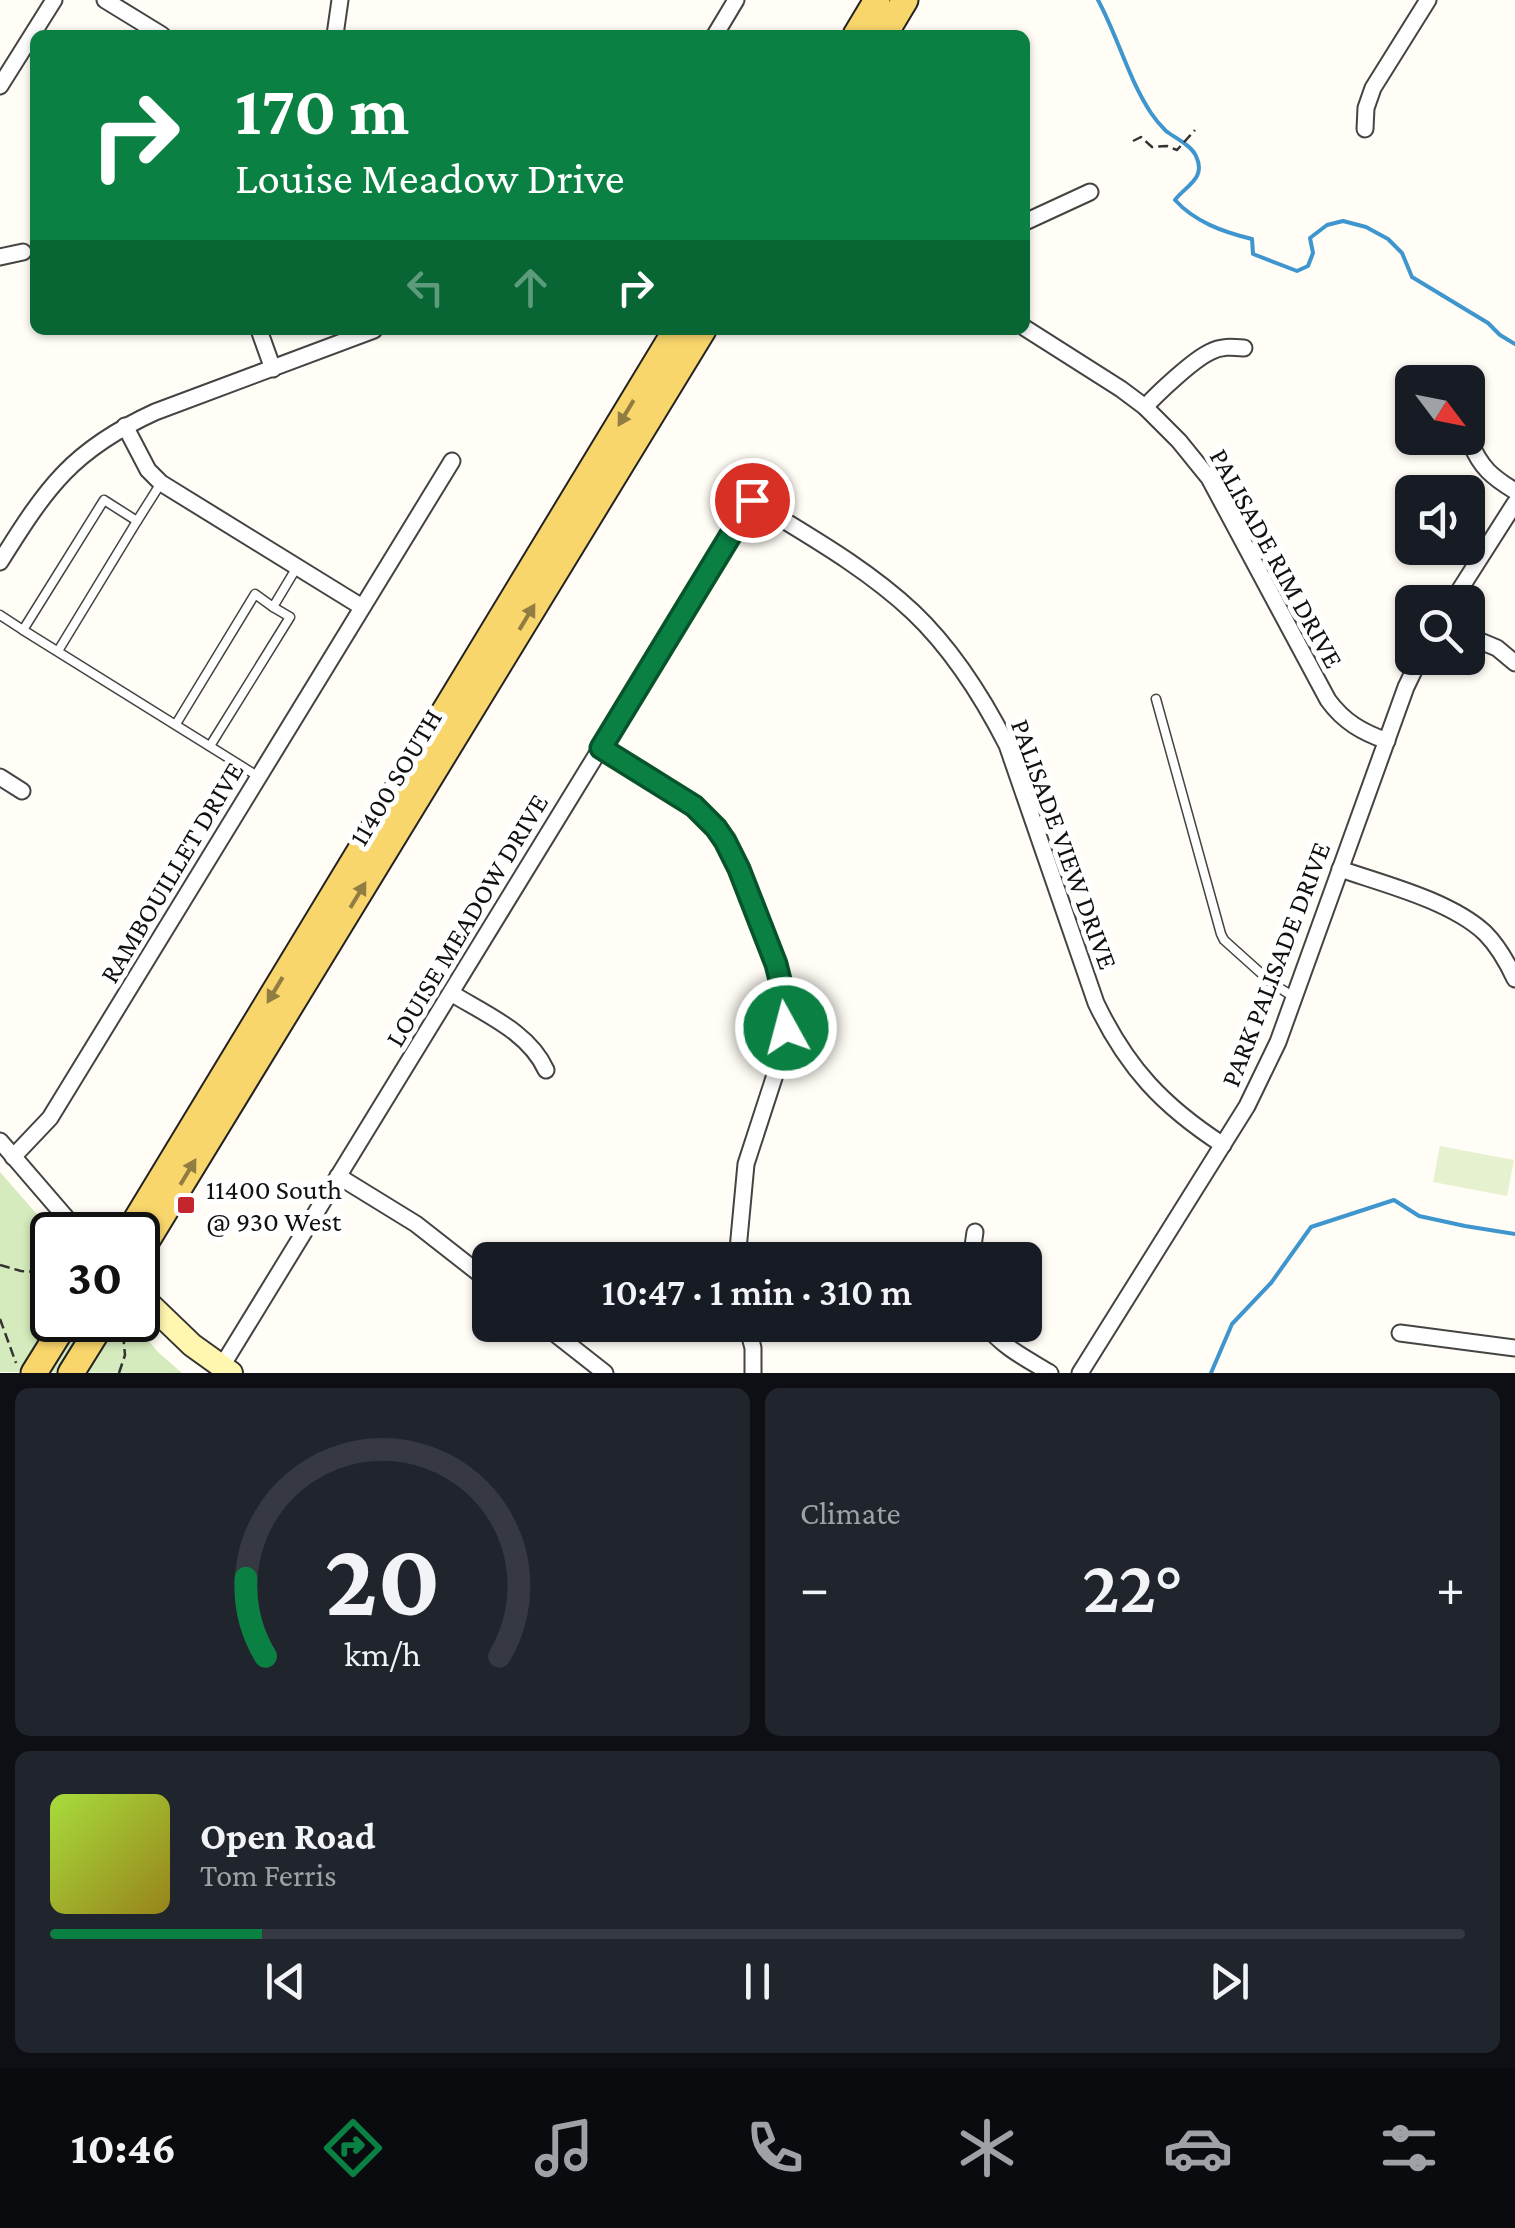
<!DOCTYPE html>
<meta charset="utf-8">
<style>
body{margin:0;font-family:"Crimson Pro",serif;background:#20242c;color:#f1f3f6;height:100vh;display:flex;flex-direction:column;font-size:38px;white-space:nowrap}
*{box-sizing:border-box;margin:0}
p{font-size:32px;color:#9ea1a6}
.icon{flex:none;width:55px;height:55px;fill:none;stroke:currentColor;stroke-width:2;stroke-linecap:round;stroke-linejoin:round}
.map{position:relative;height:1373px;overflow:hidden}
.details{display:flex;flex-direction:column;gap:15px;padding:15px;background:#0d0f14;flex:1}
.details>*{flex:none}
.hud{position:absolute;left:30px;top:30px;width:1000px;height:305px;border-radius:15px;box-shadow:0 2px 8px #0004;background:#0b8043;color:#fff;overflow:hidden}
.needle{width:65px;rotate:122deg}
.controls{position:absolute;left:1395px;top:365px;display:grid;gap:20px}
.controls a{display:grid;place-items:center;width:90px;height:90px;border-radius:15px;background:#171b24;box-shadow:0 2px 8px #0004;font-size:50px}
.speed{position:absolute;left:30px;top:1212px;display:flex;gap:20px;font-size:50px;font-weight:700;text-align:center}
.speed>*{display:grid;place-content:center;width:130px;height:130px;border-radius:50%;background:#171b24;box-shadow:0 2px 8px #0004;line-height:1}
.speed .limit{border:5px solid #111;border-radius:15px;background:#fff;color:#111}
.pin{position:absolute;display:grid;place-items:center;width:85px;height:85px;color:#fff;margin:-42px;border:5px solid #fff;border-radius:50%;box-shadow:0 2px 10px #0007}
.me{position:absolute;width:110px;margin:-55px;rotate:353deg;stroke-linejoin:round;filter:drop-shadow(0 0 8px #0008)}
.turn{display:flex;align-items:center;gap:35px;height:210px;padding:0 40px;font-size:45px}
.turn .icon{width:130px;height:130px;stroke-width:2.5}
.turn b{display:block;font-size:70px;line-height:85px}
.lanes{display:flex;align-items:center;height:95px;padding:0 40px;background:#0003;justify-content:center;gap:50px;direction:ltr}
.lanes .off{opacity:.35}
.big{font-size:75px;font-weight:600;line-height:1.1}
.details .tile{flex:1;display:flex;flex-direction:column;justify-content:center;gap:15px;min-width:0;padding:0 35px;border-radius:15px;background:#20242c}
.details .dial{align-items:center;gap:0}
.dial svg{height:260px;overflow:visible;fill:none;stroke:#363941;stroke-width:7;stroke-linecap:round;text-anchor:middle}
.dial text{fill:#f1f3f6;stroke:none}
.song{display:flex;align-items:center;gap:30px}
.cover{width:120px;height:120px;border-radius:15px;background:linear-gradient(135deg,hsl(80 70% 55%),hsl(50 70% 35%))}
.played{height:10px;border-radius:5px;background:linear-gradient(90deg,#0b8043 15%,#363941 15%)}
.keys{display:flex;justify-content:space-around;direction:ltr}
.heat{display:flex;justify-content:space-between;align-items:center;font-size:55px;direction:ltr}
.details .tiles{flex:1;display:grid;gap:15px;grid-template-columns:1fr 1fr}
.tile:last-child{grid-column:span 2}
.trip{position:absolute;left:472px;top:1242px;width:570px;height:100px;border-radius:15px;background:#171b24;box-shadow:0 2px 8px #0004;font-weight:600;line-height:100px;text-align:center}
.menu{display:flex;height:160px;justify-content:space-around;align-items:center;background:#090b0e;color:#9ea1a6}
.menu .icon{width:70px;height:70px}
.menu .active{color:#0b8043}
.menu b{font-size:45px;color:#f1f3f6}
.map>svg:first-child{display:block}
</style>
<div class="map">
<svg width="1515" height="1373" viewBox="0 0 1515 1373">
<rect width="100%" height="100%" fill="#fffdf5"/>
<path fill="#d5ebbd" d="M0 1172 55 1235H52V1320H130L159 1353 182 1373 0 1372Z"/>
<path fill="#e6f2cf" d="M1440 1146 1514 1160 1507 1196 1433 1182Z"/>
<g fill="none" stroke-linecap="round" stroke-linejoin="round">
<g stroke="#3f96cf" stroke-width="4">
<path d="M1098 0C1118 37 1128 78 1151 113 1155 119 1161 126 1166 131 1175 138 1191 145 1196 156 1207 179 1185 186 1175 200 1195 222 1223 232 1252 239L1253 254 1297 271 1308 266 1313 253 1310 238 1327 225 1343 221 1366 227 1388 239 1402 253 1412 277 1488 323 1500 335 1515 344"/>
<path d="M1211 1373 1232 1324 1271 1283 1311 1227 1394 1200 1419 1216 1465 1226 1515 1234"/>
</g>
<g stroke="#444" stroke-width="11">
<g id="lane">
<path d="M0 615 23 630 104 500 137 521 161 483"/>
<path d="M23 630 259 777"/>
<path d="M58 651 137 521"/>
<path d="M1156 699 1221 934 1224 940 1273 984 1294 997"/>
<path d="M176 724 255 594 273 607 297 567"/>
<path d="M210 746 290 617 273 607"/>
</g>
</g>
<g stroke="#444" stroke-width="19">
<g id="street">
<path d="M105 0 162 35"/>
<path d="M335 35 340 0"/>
<path d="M715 35 736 0"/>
<path d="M0 86 54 0"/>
<path d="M1365 129 1366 108 1373 88 1428 0"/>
<path d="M1025 222 1090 192"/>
<path d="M0 257 23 252"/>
<path d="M1025 328 1121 389 1145 407 1179 441 1209 478 1328 700C1344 722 1362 732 1387 741"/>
<path d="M259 330 273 369"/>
<path d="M1145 407C1159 392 1193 360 1210 352 1221 346 1232 347 1244 348"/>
<path d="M125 426 148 470 161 483 362 607"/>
<path d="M1470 442C1481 468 1492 477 1515 491"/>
<path d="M0 562C47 487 72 450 155 412L374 330"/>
<path d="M1452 602 1515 503"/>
<path d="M1468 636 1497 648 1515 663"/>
<path d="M601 748 681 797 716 828 739 869 780 980 786 1012 785 1044 746 1164 737 1260"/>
<path d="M0 777 22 791"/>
<path d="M1340 869C1384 884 1451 901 1485 933 1498 946 1507 962 1515 979"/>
<path d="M451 993C485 1014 529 1032 546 1070"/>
<path d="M0 1141 81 1235"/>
<path d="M13 1157 50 1118 452 461"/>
<path d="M338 1176 416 1224 490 1282"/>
<path d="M971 1260 975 1232"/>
<path d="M544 1325 605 1373"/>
<path d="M747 1325 753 1348V1373"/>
<path d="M986 1325C1002 1347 1027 1359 1050 1373"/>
<path d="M1400 1333 1515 1348"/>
<path d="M222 1366 752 501C807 535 865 567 913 612 953 650 982 696 1007 745L1096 1003C1127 1068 1163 1106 1223 1145"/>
<path d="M1080 1373 1247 1106 1278 1042 1406 687 1420 658"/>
</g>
</g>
<g stroke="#333" stroke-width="26">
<path id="secondary" d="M138 1293 192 1345 231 1373"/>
</g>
<g stroke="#222" stroke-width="29">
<g id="primary">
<path d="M856 35 877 0"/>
<path d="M884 35 905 0"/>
<path d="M127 1235 676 330"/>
<path d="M138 1255 703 330"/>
<path d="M34 1373 67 1320"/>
<path d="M71 1373 104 1320"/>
</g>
</g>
<g stroke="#333" stroke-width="2.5" stroke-dasharray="10 5" stroke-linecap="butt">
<path d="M1133 141 1141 137 1152 147 1167 146 1177 150 1195 130"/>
<path d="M0 1265 21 1271 52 1273"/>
<path d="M0 1319 16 1363"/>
<path d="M119 1373 125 1355 123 1333 125 1329"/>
</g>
<use href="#lane" stroke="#fff" stroke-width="8"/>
<use href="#street" stroke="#fff" stroke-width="15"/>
<use href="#secondary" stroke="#fff6b0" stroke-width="22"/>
<use href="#primary" stroke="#f9d66b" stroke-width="25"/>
</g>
<defs><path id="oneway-solid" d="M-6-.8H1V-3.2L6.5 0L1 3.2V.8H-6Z" transform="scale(2.5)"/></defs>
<g fill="#917d42">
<use href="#oneway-solid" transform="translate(626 413) rotate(121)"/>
<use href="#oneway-solid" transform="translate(527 617) rotate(-59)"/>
<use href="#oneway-solid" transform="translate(358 895) rotate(-59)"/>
<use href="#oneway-solid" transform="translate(275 990) rotate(121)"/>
<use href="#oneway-solid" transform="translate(188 1172) rotate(-59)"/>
</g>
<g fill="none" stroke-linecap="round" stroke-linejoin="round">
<g stroke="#07532c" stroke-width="25">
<path id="route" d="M752 500 601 748 694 806 716 828 725 841 739 869 776 964 784 996 786 1028"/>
</g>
<use href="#route" stroke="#0b8043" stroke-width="18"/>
</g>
<rect fill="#c4262e" stroke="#fff" stroke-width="4" x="176" y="1195" width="20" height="20" rx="5"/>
<g text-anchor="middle" stroke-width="10" stroke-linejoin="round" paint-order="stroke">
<g font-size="28" fill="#111" stroke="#fff">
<text transform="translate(1277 558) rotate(61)" y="10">PALISADE RIM DRIVE</text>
<text transform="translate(395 777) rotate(-59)" y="10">11400 SOUTH</text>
<text transform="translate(1065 844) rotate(70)" y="10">PALISADE VIEW DRIVE</text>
<text transform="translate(171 872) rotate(-59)" y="10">RAMBOUILLET DRIVE</text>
<text transform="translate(466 920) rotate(-59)" y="10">LOUISE MEADOW DRIVE</text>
<text transform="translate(1275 964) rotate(-69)" y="10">PARK PALISADE DRIVE</text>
</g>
<g font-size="28" fill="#111" stroke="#fff" text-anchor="start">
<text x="206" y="1199">11400 South<tspan x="206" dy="32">@ 930 West</tspan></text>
</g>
</g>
</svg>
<div class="controls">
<a><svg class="needle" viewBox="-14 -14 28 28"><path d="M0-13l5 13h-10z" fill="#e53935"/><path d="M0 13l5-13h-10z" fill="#9ea1a6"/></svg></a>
<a><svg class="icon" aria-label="sound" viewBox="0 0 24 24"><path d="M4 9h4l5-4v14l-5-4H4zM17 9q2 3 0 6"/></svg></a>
<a><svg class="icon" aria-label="search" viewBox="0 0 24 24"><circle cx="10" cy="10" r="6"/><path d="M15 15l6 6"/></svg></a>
</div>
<div class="speed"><div class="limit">30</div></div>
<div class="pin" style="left:752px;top:500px;background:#d93025"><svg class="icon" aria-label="arrive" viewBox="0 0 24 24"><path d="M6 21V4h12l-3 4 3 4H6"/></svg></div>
<svg class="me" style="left:786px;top:1028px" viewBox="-20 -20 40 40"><circle r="17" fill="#0b8043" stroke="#fff" stroke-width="3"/><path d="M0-11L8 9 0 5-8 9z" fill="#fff"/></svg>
<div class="trip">10:47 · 1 min · 310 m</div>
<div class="hud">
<div class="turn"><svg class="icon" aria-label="right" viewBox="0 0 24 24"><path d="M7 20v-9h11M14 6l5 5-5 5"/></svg><div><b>170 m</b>Louise Meadow Drive</div></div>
<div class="lanes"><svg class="icon off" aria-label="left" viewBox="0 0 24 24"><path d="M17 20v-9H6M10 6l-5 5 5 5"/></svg><svg class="icon off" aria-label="ahead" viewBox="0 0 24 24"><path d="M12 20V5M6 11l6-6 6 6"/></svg><svg class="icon" aria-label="right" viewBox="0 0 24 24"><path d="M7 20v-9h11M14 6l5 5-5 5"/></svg></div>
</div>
</div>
<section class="details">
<div class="tiles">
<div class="tile dial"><svg viewBox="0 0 100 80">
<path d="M14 69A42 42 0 1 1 86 69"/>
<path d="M14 69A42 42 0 0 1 8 45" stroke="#0b8043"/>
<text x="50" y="56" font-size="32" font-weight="700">20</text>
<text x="50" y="72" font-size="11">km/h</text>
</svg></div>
<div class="tile"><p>Climate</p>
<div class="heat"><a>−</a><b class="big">22°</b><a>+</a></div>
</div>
<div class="tile">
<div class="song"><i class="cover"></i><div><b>Open Road</b><p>Tom Ferris</p></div></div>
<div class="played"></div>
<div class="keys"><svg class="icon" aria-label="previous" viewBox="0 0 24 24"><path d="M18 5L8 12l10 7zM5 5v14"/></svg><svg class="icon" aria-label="pause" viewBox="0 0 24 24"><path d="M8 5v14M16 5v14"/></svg><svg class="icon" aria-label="next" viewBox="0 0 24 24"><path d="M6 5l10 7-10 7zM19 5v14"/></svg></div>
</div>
</div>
</section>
<nav class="menu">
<b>10:46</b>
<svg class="icon active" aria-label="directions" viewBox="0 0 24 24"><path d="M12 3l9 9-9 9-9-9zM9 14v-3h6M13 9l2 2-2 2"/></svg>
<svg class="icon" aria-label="music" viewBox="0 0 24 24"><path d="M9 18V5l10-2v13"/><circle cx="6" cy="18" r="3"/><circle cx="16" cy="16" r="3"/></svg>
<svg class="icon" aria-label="phone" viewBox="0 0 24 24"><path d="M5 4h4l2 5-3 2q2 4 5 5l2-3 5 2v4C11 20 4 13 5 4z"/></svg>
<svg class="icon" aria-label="climate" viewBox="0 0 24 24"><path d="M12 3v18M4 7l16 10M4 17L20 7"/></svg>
<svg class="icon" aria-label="car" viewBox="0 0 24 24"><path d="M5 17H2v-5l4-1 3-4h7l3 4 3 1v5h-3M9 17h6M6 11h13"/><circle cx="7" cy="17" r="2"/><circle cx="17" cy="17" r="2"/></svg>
<svg class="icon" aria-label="filters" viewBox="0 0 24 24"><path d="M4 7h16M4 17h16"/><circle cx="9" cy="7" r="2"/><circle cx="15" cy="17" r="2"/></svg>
</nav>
